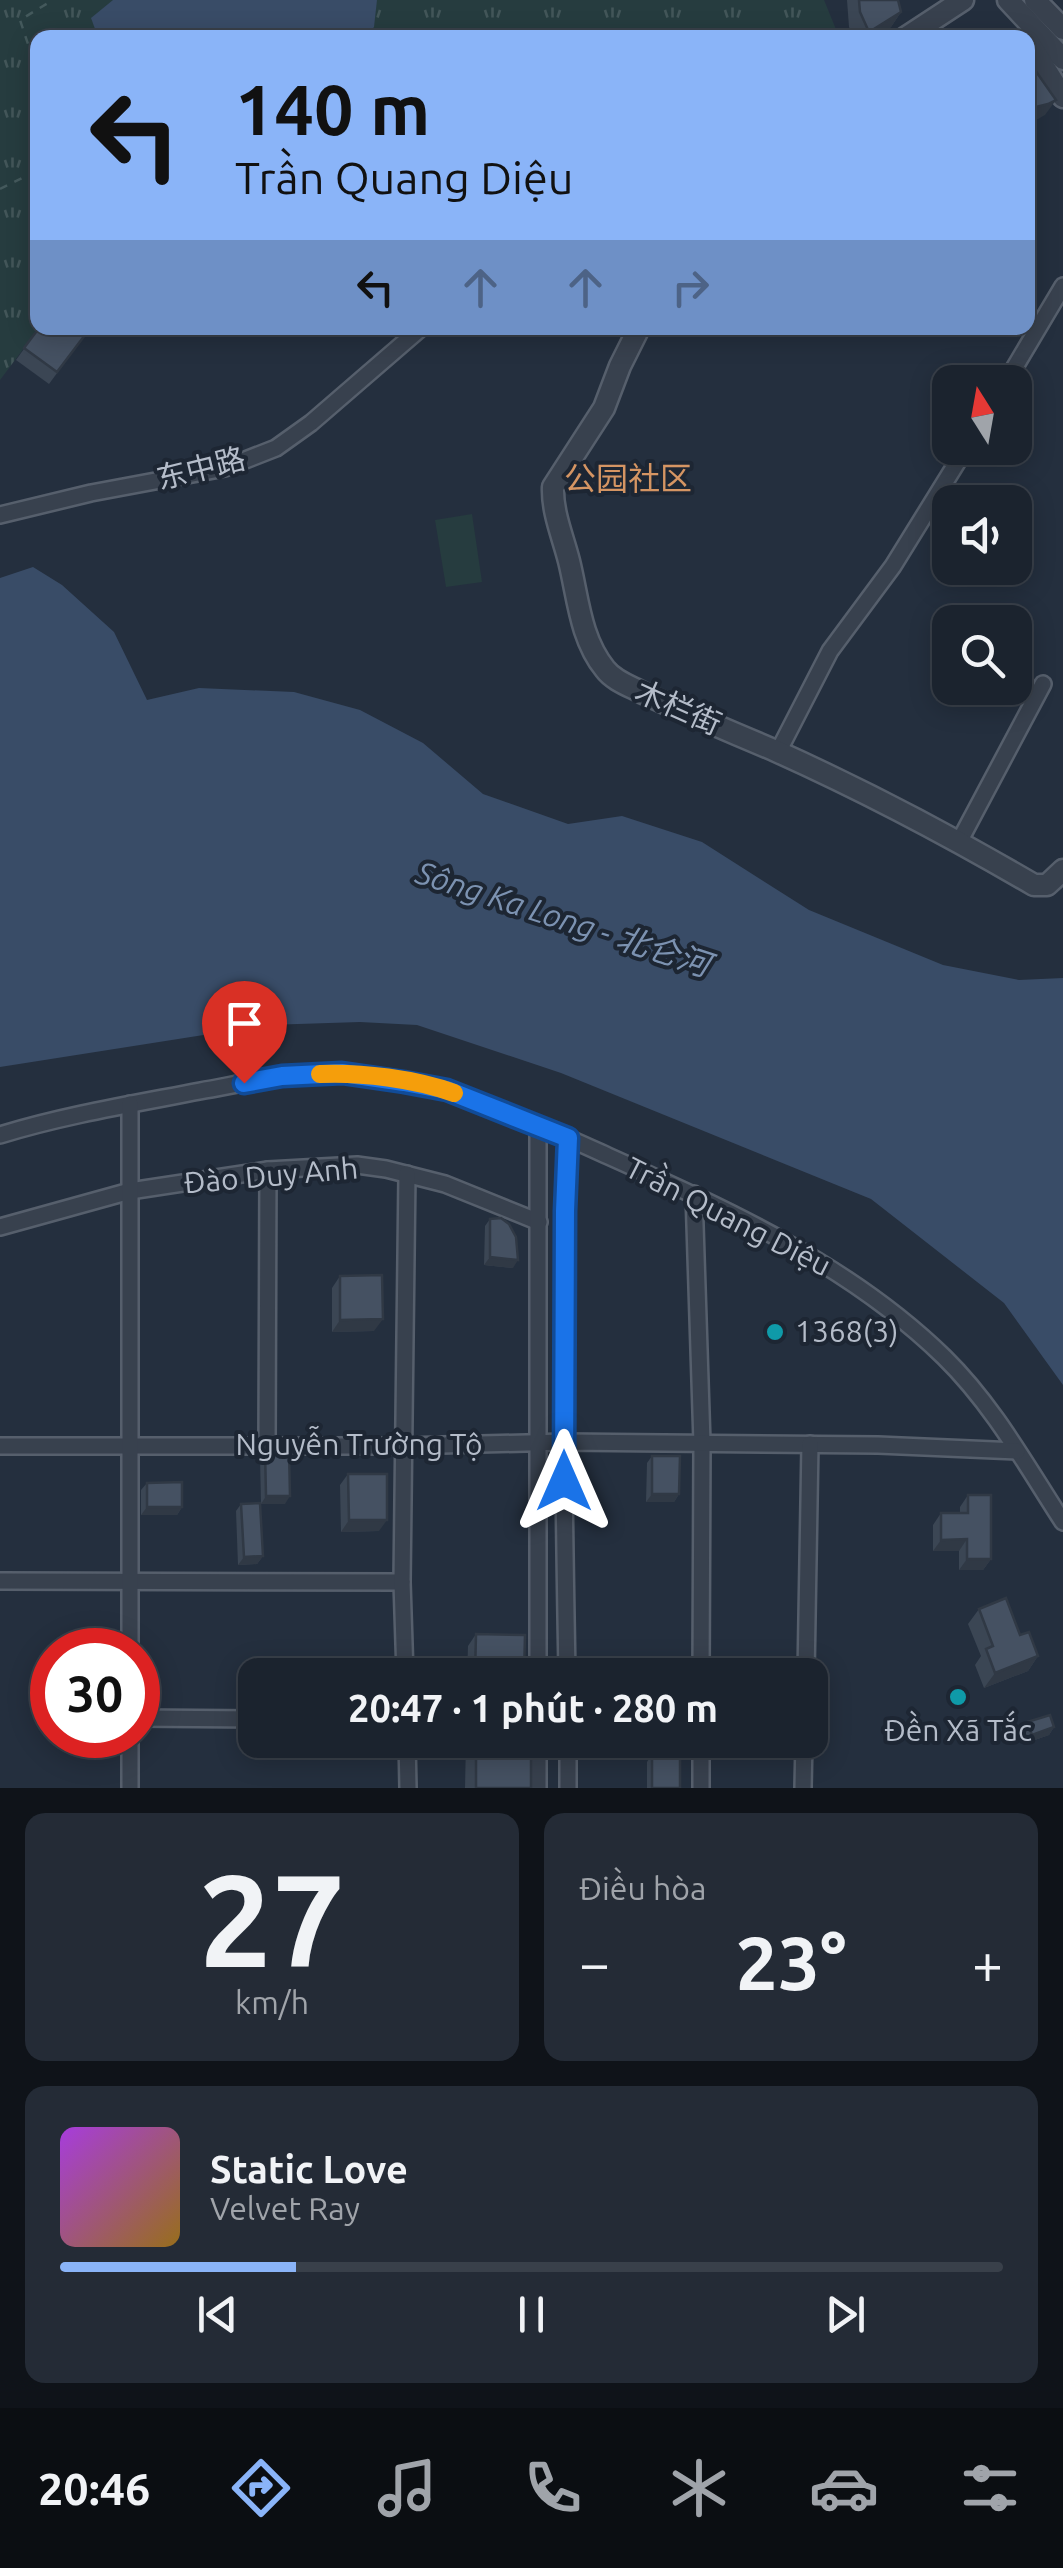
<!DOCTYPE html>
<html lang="vi">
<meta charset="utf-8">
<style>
body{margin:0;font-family:Ubuntu,"Noto Sans SC",sans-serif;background:#242b36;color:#f1f3f6;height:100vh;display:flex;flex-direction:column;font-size:38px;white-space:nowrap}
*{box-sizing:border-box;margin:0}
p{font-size:32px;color:#a0a4aa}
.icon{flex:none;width:55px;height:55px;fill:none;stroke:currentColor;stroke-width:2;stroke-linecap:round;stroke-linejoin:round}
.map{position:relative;height:1788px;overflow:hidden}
.details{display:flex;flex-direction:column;gap:25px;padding:25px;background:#0f1319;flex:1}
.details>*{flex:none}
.guide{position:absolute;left:30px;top:30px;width:1005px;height:305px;border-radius:20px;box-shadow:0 5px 25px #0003,0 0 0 2px #39404a;background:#8ab4f8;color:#111;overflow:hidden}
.needle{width:65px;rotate:349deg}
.controls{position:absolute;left:932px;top:365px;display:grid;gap:20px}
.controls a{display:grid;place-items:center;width:100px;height:100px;border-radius:20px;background:#1b232e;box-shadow:0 5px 25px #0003,0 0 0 2px #39404a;font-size:50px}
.speed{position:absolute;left:30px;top:1628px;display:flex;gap:20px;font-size:50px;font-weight:700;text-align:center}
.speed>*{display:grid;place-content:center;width:130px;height:130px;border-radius:50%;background:#1b232e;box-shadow:0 5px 25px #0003,0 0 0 2px #39404a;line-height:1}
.speed .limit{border:15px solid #d22;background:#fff;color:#111}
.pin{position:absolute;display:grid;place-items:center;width:85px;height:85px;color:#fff;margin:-102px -42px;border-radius:50% 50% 50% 0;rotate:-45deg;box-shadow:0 0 10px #0007}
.pin .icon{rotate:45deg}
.me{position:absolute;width:110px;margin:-55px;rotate:0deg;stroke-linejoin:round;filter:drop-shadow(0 0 8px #0008)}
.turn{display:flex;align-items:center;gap:35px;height:210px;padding:0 40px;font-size:45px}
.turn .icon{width:130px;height:130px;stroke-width:2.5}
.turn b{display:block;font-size:70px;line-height:85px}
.lanes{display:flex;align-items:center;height:95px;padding:0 40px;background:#0003;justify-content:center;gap:50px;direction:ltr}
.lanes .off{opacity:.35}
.big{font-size:75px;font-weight:700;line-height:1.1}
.details .card{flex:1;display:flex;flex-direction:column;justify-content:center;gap:15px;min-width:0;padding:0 35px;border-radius:20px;background:#242b36}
.details .dial{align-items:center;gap:0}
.dial b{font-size:130px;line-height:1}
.song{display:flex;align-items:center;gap:30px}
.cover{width:120px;height:120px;border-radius:15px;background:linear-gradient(135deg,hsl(280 70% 55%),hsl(40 70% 35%))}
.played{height:10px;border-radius:5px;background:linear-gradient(90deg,#8ab4f8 25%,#39404a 25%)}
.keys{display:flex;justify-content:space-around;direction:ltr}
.heat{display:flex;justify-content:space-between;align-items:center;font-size:55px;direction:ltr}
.details .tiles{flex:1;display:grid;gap:25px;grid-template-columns:1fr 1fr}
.card:last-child{grid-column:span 2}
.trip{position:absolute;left:238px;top:1658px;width:590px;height:100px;border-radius:20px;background:#1b232e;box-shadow:0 5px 25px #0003,0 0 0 2px #39404a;font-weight:700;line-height:100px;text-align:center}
.tab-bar{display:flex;height:160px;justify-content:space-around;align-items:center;background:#0b0e12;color:#a0a4aa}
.tab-bar .icon{width:70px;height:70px}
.tab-bar .active{color:#8ab4f8}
.tab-bar b{font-size:45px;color:#f1f3f6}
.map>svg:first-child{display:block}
</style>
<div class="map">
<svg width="1063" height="1788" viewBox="0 0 1063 1788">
<defs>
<pattern id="park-tufts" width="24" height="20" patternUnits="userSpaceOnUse" patternTransform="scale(2.5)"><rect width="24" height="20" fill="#263c3f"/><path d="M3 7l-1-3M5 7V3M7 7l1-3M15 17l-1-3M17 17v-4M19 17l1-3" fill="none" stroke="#435659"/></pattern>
</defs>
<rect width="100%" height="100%" fill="#242f3e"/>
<path fill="#263c3f" d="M472 514 482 582 446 587 435 520Z"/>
<path fill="url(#park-tufts)" d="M0 0H824L839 37 38 38 39 328 0 380Z"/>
<g fill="#394c67">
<path d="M113 0H377L374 27 366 37H98L91 18Z"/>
<path d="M33 567 62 585 114 632 147 700 199 688 294 692 360 710 423 743 483 794 568 824 622 816 702 842 809 910 943 965 1019 980 1063 978V1385L1004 1303 871 1199 561 1073 417 1025 360 1022 267 1025 0 1067V578Z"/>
</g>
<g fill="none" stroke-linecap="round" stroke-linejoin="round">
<g stroke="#565f6c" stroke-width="20">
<g id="minor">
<path d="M1006 382 1063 286"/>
<path d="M0 515 91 493 225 468 276 448 311 423 421 328"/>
<path d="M778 752 830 651 893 566 966 448"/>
<path d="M959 842 1043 684"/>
<path d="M0 1135C65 1115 133 1104 200 1091 246 1083 294 1071 342 1073 436 1077 524 1118 608 1156 726 1209 850 1265 944 1357 993 1405 1026 1465 1063 1522"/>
<path d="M694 1194 702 1443 701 1675"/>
<path d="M0 1227 130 1191 268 1170 357 1165 386 1169 445 1184 539 1222"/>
<path d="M0 1446H403L564 1442 878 1445 1017 1451"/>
<path d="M267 1446 268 1170"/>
<path d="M0 1581 402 1582"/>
<path d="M130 1650V1104"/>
<path d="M405 1675 402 1582 407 1174"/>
<path d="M538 1675V1125"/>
<path d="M567 1675C564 1496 560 1317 568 1138"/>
<path d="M806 1675 810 1444"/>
<path d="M138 1718 255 1719"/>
<path d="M130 1735V1788"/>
<path d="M407 1740 408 1788"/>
<path d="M568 1740V1788"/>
<path d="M538 1788V1740"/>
<path d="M701 1788V1740"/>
<path d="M803 1788 804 1740"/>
</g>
</g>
<g stroke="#565f6c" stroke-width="25">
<g id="tertiary">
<path d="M1008 0 1063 59"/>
<path d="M1035 0 1063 29"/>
<path d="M905 38 963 0"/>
<path d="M1028 41 1063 97"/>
<path d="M639 328 620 366 604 408 553 487C552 512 563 537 569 561 578 597 580 638 605 669 614 681 630 686 643 693 687 714 732 732 776 751 865 791 950 836 1034 885H1047L1063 870"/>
</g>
</g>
<g stroke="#44595c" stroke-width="2.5" stroke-dasharray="8 8" stroke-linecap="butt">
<path d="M38 74 20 20 53 0"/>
<path d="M0 189 38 170"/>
</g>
<use href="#minor" stroke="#38414e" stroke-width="15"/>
<use href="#tertiary" stroke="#38414e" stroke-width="20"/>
</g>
<g fill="#3b4654">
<path d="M847 0H898L901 12 891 27 874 38H854L849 27Z"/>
<path d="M39 328 88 331 49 384 16 360Z"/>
<path d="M490 1219 513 1268 484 1265 485 1226Z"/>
<path d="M340 1276 374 1331 332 1332V1288Z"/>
<path d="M265 1449 285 1504H261L260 1457Z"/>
<path d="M652 1456 679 1494 674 1502H646L647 1463Z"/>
<path d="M348 1474 379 1531 341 1532 340 1485Z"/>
<path d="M147 1483 182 1507 177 1515H141V1490Z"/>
<path d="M968 1495 991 1559 983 1570H959V1551H933V1525L941 1513H960V1507Z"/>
<path d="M241 1504 263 1556 257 1564 238 1565 236 1511Z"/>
<path d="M979 1609 1020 1635 1038 1656 1028 1671 984 1688 975 1665 981 1656 968 1624Z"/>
<path d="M476 1634 524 1675H467L468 1646Z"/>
<path d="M52 1658V1701L45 1700 47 1666Z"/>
<path d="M1027 1722 1054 1727 1049 1735 1026 1743 1022 1730Z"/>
<path d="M466 1740H531V1788H465Z"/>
<path d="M652 1754 680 1788H647V1762Z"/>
</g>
<g fill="#303945">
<path d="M901 12 891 27 874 38H865L869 32Z"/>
<path d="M1056 100 1045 115 1038 119 1028 122V109Z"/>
<path d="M490 1257 518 1260 513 1268 484 1265Z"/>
<path d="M383 1319 374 1331 332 1332 340 1320Z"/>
<path d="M652 1494H679L674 1502H646Z"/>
<path d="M266 1496H290L285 1504H261Z"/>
<path d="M147 1507H182L177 1515H141Z"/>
<path d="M349 1520H387L379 1531 341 1532Z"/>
<path d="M967 1539 959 1551H933L941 1540Z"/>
<path d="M263 1556 257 1564 238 1565 244 1557Z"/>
<path d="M967 1559H991L983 1570H959Z"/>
<path d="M1038 1656 1028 1671 984 1688 995 1673Z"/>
<path d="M52 1690V1701L45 1700Z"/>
<path d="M1054 1727 1049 1735 1026 1743 1032 1735Z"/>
</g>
<g fill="#455162" stroke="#303945" stroke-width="2.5">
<path d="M859 0H898L901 12 869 32 860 12Z"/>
<path d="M1035 70 1056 100 1048 104 1028 109V72Z"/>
<path d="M39 328H84L88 331 57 372 24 348Z"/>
<path d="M501 1218 509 1224 516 1237 518 1260 490 1257V1219Z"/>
<path d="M382 1275 383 1319 340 1320V1276Z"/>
<path d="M265 1449H289L290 1496H266Z"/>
<path d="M652 1456H680L679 1494H652Z"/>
<path d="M348 1474H387V1520H349Z"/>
<path d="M182 1482V1507H147V1483Z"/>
<path d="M968 1495H991V1559H967V1539L941 1540V1513H968Z"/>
<path d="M260 1503 263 1556 244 1557 241 1504Z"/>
<path d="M1006 1598 1020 1635 1029 1632 1038 1656 995 1673 986 1649 993 1646 979 1609Z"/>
<path d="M476 1634 525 1635 524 1675H475Z"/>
<path d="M1050 1715 1054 1727 1032 1735 1027 1722Z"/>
<rect x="476" y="1740" width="55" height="48"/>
<rect x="652" y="1754" width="28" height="34"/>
</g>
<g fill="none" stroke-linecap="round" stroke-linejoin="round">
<g stroke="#114b97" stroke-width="25">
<path id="route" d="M244 1083 282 1076 342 1073 404 1082 447 1090 568 1138 565 1211 564 1481"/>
</g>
<use href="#route" stroke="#1a73e8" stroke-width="18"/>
<path stroke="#f59e0b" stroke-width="18" d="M320 1074C360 1072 416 1079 454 1093"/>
</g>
<g fill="#0f9aa8" stroke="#1d2633" stroke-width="4">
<circle cx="775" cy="1332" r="10"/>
<circle cx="958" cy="1697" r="10"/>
</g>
<g text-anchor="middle" stroke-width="8" stroke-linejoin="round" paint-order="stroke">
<g font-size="30" fill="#b4bcc9" stroke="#1d2633">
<text transform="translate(201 469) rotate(-14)" y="10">东中路</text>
<text transform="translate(678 708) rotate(24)" y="10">木栏街</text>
<text transform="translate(271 1176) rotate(-5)" y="10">Đào Duy Anh</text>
<text transform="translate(728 1217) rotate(27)" y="10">Trần Quang Diệu</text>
<text x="359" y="1455">Nguyễn Trường Tộ</text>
</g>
<g font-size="30" fill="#b4bcc9" stroke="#1d2633" text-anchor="start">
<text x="795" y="1342">1368(3)</text>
<text x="958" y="1741" text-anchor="middle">Đền Xã Tắc</text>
</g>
<g font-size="32" fill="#d59563" stroke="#1d2633">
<text x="628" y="490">公园社区</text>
</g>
<g font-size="32" font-style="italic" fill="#7c92b1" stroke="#1d2633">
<text transform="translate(563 919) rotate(18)" y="11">Sông Ka Long - 北仑河</text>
</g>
</g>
</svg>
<div class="controls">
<a><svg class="needle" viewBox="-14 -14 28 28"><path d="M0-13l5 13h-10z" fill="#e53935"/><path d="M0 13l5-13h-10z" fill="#a0a4aa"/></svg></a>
<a><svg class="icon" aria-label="sound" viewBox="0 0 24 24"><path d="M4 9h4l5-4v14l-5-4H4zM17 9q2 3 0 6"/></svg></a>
<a><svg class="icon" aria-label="search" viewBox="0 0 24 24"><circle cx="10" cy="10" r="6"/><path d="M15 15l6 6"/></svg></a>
</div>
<div class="speed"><div class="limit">30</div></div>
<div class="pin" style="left:244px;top:1083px;background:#d93025"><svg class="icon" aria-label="arrive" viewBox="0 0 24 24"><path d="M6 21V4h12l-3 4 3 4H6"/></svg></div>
<svg class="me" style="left:564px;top:1481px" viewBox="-20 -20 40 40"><path d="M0-17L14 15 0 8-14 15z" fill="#1a73e8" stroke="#fff" stroke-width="4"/></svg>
<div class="trip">20:47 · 1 phút · 280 m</div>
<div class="guide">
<div class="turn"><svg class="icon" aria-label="left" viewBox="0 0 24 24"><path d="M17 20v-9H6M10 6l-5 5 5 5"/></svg><div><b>140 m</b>Trần Quang Diệu</div></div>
<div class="lanes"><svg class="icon" aria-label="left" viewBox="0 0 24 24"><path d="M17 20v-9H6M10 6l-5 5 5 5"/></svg><svg class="icon off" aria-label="ahead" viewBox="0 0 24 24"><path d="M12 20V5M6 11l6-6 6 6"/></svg><svg class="icon off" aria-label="ahead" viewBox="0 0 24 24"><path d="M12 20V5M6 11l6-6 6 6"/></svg><svg class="icon off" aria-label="right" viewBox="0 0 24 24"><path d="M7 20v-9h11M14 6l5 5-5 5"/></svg></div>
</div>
</div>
<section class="details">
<div class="tiles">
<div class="card dial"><b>27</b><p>km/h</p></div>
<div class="card"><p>Điều hòa</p>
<div class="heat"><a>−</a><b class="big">23°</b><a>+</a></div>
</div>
<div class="card">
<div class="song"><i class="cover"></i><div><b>Static Love</b><p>Velvet Ray</p></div></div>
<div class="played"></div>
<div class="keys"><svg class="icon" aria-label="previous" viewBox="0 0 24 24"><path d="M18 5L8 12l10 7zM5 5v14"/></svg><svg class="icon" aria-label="pause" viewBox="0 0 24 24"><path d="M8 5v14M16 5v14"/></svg><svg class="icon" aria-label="next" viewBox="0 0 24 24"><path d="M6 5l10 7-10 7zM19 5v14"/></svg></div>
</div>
</div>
</section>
<nav class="tab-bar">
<b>20:46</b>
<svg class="icon active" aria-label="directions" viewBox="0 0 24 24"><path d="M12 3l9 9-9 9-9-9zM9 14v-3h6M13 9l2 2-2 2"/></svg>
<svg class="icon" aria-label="music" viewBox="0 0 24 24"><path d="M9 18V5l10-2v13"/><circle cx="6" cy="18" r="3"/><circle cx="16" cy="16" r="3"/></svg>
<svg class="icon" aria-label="phone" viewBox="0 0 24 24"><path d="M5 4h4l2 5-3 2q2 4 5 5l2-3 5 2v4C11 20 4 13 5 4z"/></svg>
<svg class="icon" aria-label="climate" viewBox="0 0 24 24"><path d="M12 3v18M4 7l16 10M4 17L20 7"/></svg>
<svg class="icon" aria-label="car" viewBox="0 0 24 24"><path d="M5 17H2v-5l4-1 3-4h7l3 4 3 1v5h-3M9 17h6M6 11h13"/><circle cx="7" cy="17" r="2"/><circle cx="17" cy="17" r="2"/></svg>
<svg class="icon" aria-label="filters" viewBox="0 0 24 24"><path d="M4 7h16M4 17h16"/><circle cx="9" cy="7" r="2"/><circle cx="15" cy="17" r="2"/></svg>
</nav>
